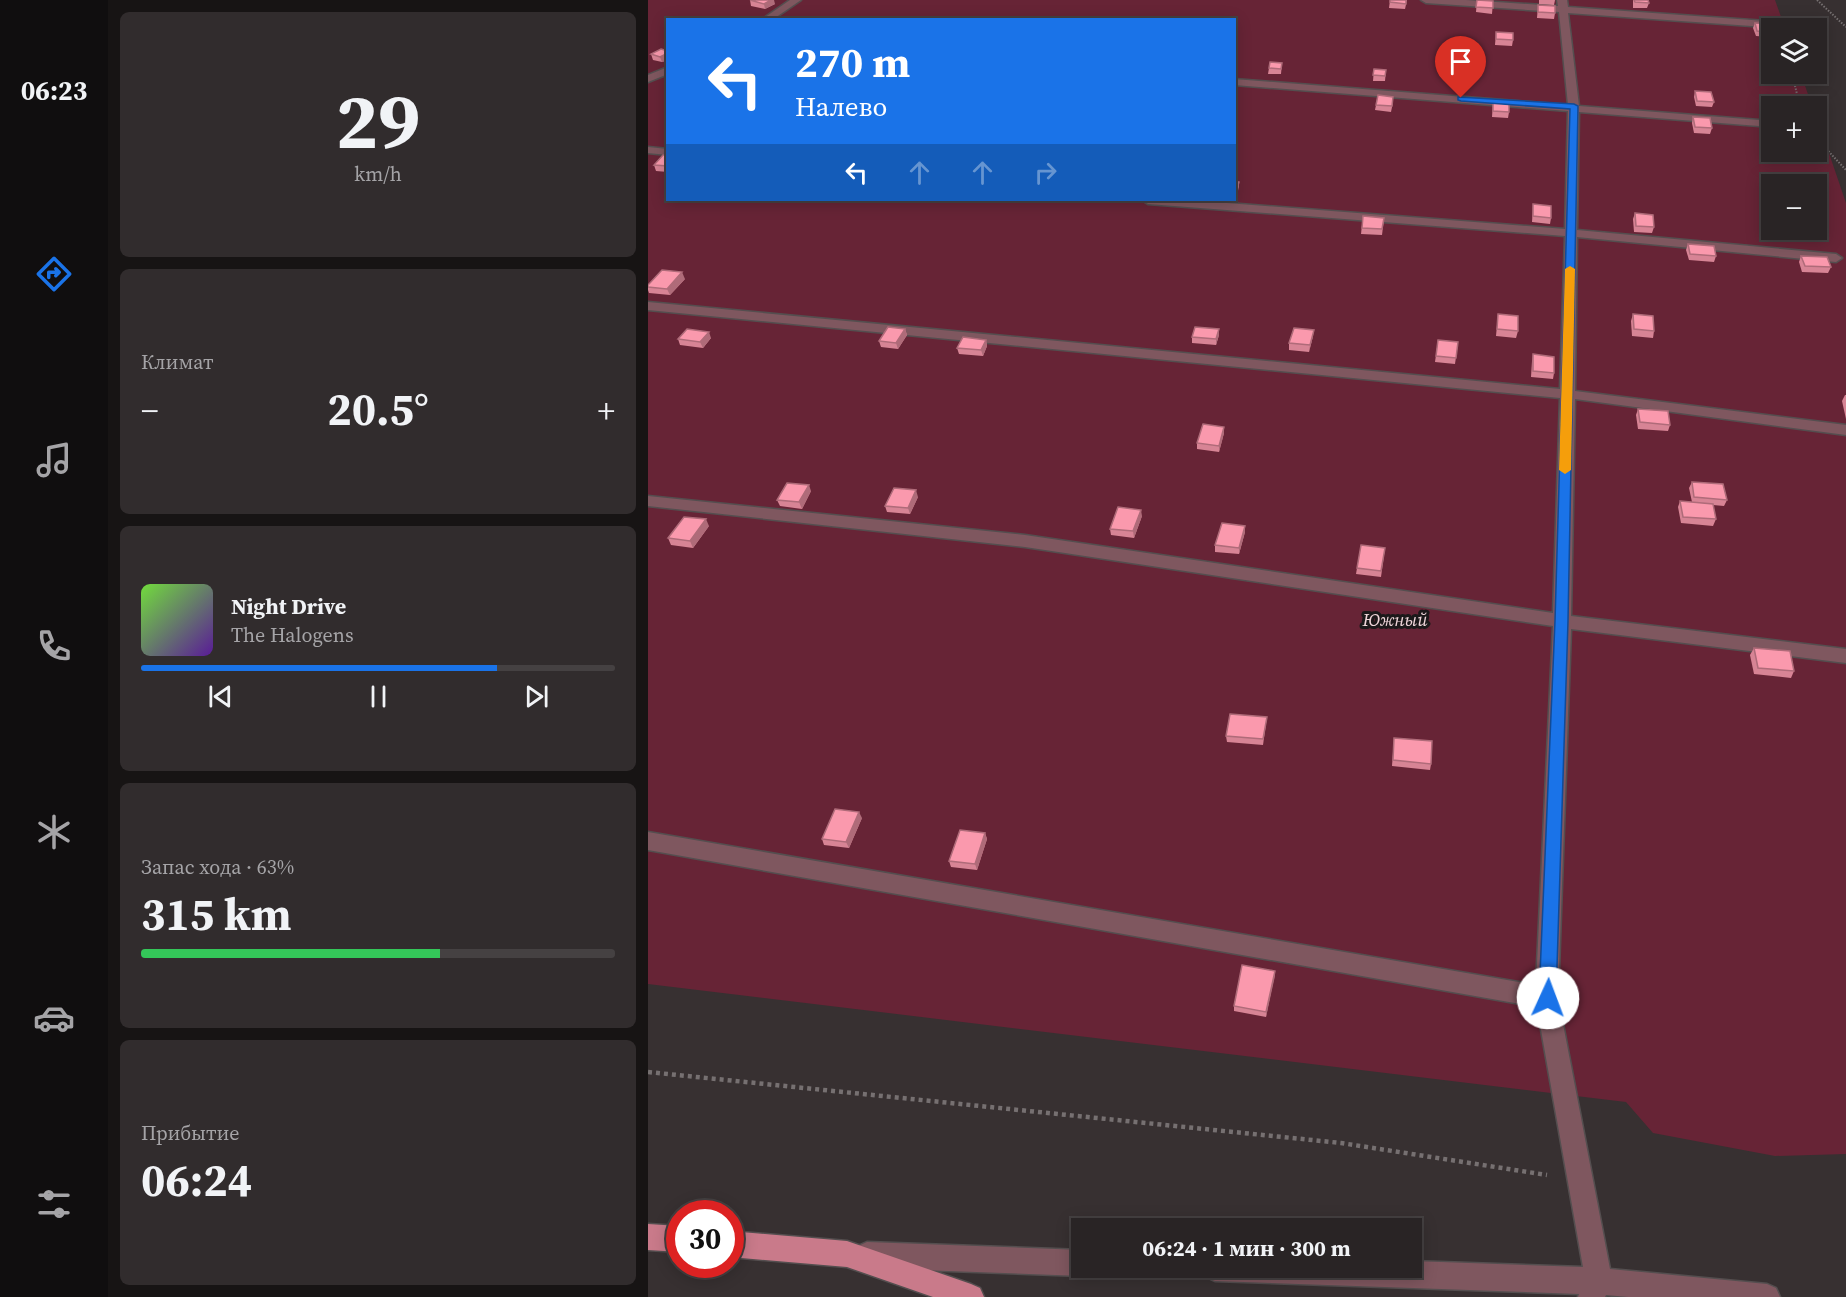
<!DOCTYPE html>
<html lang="ru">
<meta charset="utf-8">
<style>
body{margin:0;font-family:"Source Serif 4",serif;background:#312c2d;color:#f1f3f6;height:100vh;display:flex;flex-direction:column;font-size:22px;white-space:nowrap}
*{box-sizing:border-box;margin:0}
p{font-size:20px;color:#a5a4a7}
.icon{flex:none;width:33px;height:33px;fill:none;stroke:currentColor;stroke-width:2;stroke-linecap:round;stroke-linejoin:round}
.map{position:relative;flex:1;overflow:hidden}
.sheet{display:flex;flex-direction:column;gap:12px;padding:12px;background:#171414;width:540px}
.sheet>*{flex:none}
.hud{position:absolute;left:18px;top:18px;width:570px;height:183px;border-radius:0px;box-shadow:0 3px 15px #0003,0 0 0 2px #454142;background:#1a73e8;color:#fff;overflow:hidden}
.tools{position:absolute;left:1113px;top:18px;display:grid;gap:12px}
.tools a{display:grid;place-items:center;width:66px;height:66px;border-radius:0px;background:#292425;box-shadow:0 3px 15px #0003,0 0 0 2px #454142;font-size:30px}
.speed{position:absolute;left:18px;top:1200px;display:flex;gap:12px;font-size:30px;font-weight:700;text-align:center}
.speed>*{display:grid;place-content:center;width:78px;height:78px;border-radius:50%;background:#292425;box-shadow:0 3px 15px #0003,0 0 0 2px #454142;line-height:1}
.speed .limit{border:9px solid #d22;background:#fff;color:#111}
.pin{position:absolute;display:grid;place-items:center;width:51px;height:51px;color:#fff;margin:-62px -26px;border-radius:50% 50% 50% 0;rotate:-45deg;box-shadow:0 0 6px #0007}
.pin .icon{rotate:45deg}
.me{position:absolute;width:66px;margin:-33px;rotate:2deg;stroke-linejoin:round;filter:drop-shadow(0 0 4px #0008)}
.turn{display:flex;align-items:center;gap:21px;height:126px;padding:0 30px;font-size:27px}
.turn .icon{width:78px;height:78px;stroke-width:2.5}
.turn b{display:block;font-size:42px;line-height:51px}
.lanes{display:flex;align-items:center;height:57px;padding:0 30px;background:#0003;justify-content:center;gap:30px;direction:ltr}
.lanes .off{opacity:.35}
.big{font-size:45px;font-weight:700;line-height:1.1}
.sheet .card{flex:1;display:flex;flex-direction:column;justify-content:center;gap:9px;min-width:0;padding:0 21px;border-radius:9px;background:#312c2d}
.sheet .dial{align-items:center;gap:0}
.dial b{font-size:78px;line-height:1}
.song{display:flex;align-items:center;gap:18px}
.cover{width:72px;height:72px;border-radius:9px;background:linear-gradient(135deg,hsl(100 70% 55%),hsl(270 70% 35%))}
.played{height:6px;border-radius:3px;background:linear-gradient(90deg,#1a73e8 75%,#454142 75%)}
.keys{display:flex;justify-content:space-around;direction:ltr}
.heat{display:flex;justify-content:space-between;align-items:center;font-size:33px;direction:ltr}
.charge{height:9px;border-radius:4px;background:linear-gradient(90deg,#34c759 63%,#454142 0)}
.trip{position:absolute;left:423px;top:1218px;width:351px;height:60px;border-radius:0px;background:#292425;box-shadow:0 3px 15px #0003,0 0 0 2px #454142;font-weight:700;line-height:60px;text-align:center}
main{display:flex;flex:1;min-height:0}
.tabs{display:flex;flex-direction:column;width:108px;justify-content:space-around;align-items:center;background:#100e0f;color:#a5a4a7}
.tabs .icon{width:42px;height:42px}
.tabs .on{color:#1a73e8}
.tabs b{font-size:27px;color:#f1f3f6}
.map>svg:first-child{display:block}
</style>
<main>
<nav class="tabs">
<b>06:23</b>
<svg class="icon on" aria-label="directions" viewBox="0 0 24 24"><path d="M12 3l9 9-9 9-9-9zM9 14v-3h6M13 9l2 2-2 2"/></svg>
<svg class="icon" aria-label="music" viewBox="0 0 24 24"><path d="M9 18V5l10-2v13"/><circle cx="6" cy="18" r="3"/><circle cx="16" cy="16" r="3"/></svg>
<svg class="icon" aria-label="phone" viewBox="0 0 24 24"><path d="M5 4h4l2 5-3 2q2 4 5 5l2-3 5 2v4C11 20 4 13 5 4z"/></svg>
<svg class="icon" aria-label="climate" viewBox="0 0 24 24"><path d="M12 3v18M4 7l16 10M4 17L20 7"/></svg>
<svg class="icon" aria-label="car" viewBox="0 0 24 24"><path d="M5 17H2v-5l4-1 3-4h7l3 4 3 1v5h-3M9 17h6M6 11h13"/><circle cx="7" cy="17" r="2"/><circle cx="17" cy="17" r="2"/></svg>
<svg class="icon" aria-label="filters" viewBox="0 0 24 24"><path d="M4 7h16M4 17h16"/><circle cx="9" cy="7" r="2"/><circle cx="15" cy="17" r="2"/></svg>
</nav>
<section class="sheet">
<div class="card dial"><b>29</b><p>km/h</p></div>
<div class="card"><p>Климат</p>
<div class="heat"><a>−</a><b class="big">20.5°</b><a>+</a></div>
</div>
<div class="card">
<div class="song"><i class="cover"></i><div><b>Night Drive</b><p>The Halogens</p></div></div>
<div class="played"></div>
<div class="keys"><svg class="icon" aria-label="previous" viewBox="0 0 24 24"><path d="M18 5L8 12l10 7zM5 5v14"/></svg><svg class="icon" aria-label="pause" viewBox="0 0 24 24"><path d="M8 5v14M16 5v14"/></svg><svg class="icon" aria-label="next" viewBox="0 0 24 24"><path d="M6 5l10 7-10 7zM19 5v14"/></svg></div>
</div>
<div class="card"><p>Запас хода · 63%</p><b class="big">315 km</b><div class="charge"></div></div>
<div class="card"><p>Прибытие</p><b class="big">06:24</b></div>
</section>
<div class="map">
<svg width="1198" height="1297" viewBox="0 0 1198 1297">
<rect width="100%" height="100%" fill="#373031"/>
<path fill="#672436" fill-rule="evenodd" d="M0 0H1127L1137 28H1124V74H1153L1164 106H1124V152H1168L1169 118 1198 203V1154L1127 1156 1005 1133 978 1102 0 984ZM20 20H586V200H20ZM1124 184H1168V230H1124Z"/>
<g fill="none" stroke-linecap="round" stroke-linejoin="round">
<g stroke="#544e4f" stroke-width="3">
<g id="minor">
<path d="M142 0H153L124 20H113Z"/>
<path d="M773 0H818L910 6 909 0H919L920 7 1132 22 1137 25 1132 28 920 13 931 106 1124 121V127L931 112 929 230 1188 254 1194 258 1188 262 929 237 927 391 1198 425V435L927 399 923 616 1198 649V663L923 629 910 998 962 1269 1119 1284 1128 1288 1132 1297H980L958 1295 957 1297H930L931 1294 567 1281 558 1277 554 1268H764V1261L935 1267 889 1007 0 850V832L888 985 905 626 377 547 0 506V496L377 535 905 613 912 398 0 310V302L912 389 917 236 500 204 494 200H540L917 229 920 111 586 85V79L920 105 911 12 778 3Z"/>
<path d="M20 67V74L0 82V75Z"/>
<path d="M0 147 20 149V155L0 153Z"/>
<path d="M219 1242 434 1250V1268H445L443 1272 434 1276 219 1268 210 1264 206 1255 210 1246Z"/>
</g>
</g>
<g stroke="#544e4f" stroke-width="3">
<g id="major">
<path d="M0 1224 32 1226V1252L0 1250Z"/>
<path d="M82 1231 199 1241 323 1284 332 1288 336 1297H285L199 1267 82 1257Z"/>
</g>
</g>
<g stroke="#767071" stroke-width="2" stroke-dasharray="1.5 1.5" stroke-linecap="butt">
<path d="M1169 0 1198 27"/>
<path d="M1144 74 1152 106"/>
<path d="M1168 138 1198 170"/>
</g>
<path stroke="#767071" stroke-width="4.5" stroke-dasharray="4 4" stroke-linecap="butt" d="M0 1072 693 1143 899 1175"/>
<use href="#minor" fill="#7f575f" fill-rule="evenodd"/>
<use href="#major" fill="#c97a8a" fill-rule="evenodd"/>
</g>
<g fill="#d78495">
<path d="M102 0 127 4 117 9 103 6Z"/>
<path d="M742 0H759L757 9 741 8Z"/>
<path d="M829 0 845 1 844 14 828 12Z"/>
<path d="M891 0H907L906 5 891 4Z"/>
<path d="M985 0H1000L1001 3 999 8H985Z"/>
<path d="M890 5 907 13 906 19 889 18Z"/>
<path d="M1107 23 1124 30 1122 37 1108 36 1105 28Z"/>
<path d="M848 32 865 40 864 46 847 45Z"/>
<path d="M20 51V60L14 62 5 60 3 54Z"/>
<path d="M634 63 633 74H620L621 68Z"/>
<path d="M726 69 738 70 737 81H725Z"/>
<path d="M1047 91 1066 102 1064 107 1048 106 1046 97Z"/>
<path d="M745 102 743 112 727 110 728 105Z"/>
<path d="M845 102 861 112 860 118 844 117Z"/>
<path d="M1045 117 1064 128 1062 134 1046 133 1044 123Z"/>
<path d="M20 155V172L8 171 6 165Z"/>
<path d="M885 204 903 218 902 224 884 222Z"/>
<path d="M987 213 1006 227 1004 233 986 232 985 219Z"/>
<path d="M715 216 736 218 734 235 713 234Z"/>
<path d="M1040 244 1068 256 1066 262 1041 260 1038 250Z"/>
<path d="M1153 256 1183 267 1180 273 1154 272 1151 262Z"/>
<path d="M37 279 22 295 1 293 0 290V285Z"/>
<path d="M850 314 870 331 868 338 848 336Z"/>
<path d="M985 314 1006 331 1005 338 984 336 983 321Z"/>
<path d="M257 329 259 335 250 349 233 347 231 341Z"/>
<path d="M571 335 568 345 544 343V337Z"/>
<path d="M665 336 661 352 641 350V343Z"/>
<path d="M63 338 55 348 32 345 30 339Z"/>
<path d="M338 340 339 346 335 356 311 354 309 348Z"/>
<path d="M790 340 810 342 807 364 787 362Z"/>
<path d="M885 354 906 373 905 379 883 377 884 361Z"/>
<path d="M1197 395H1198V419L1194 401Z"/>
<path d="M990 409 1022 425 1020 431 990 429 988 415Z"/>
<path d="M576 427V433L571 452 549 449V443Z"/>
<path d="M1044 482 1079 500 1076 506 1065 505 1068 519 1065 526 1033 523 1030 507 1032 501 1044 502 1041 488Z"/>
<path d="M163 491 154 509 132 506 129 500Z"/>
<path d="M270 497 262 514 239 512 237 506Z"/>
<path d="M494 516 486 538 463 535 462 529Z"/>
<path d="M61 526 45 548 23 545 20 538Z"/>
<path d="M597 526V532L591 554 567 552V545Z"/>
<path d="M737 548 733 577 708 574 709 568Z"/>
<path d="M1106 648 1146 671 1143 678 1106 674 1102 655Z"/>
<path d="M619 717 615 745 579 742 578 736Z"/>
<path d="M746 738 783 764 782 770 744 766Z"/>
<path d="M214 818 201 848 176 845 174 839Z"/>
<path d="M337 833 339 839 329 870 303 867 301 861Z"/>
<path d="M627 971 618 1017 586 1011V1006Z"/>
</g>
<g fill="#af6b79">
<path d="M123 0H126L127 4 117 9 116 4Z"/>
<path d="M20 53V60L14 62 12 57Z"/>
<path d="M591 182V187L588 198V192Z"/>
<path d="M34 272 37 279 22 295 19 289Z"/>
<path d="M257 329 259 335 250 349 248 343Z"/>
<path d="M571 329V335L568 345V339Z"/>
<path d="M666 330 665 336 661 352 662 345Z"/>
<path d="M61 332 63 338 55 348 52 342Z"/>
<path d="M338 340 339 346 335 356 333 350Z"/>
<path d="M576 427V433L571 452V446Z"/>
<path d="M161 485 163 491 154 509 151 502Z"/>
<path d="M268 490 270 497 262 514 260 508Z"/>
<path d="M493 510 494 516 486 538 485 531Z"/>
<path d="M58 519 61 526 45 548 42 541Z"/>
<path d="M597 526V532L591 554V548Z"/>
<path d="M211 812 214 818 201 848 198 842Z"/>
<path d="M337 833 339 839 329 870 327 864Z"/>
<path d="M627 971V976L618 1017V1012Z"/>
</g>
<g fill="#fa99ad" stroke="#af6b79" stroke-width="1.5">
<path d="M102 0H123L116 4Z"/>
<path d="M742 0H758V4L742 2Z"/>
<path d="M829 0 845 1V8L828 7Z"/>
<path d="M986 0H1000L1001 3 987 2Z"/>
<path d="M890 5 907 6V13L890 12Z"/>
<path d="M1107 23 1121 24 1124 32 1109 31Z"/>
<path d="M848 32 865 33V40L848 39Z"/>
<path d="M13 49 20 51V53L12 57 3 54Z"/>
<path d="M622 62 634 63 633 69 621 68Z"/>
<path d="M726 69 738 70 737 76 725 75Z"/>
<path d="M1047 91 1063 92 1066 102 1049 101Z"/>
<path d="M730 95 745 97 744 106 728 105Z"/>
<path d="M845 102 861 103V112L845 111Z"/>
<path d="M1045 117 1062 118 1064 128 1047 127Z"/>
<path d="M15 155H20V166L6 165Z"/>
<path d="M586 181 591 182 588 192H586Z"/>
<path d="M885 204 903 206V218L885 216Z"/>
<path d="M987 213 1005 215 1006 227 988 226Z"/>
<path d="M715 216 736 218 734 229 714 228Z"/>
<path d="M1040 244 1066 246 1068 256 1042 254Z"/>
<path d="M1153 256 1179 257 1183 267 1157 266Z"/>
<path d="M14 270 34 272 19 289 0 287V285Z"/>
<path d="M850 314 870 316V331L849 329Z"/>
<path d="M985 314 1005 316 1006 331 986 329Z"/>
<path d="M240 327 257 329 248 343 231 341Z"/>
<path d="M547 327 571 329 568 339 544 337Z"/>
<path d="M646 328 666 330 662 345 641 343Z"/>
<path d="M39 329 61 332 52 342 30 339Z"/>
<path d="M315 337 338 340 333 350 309 348Z"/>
<path d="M790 340 810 342 808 358 788 356Z"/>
<path d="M885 354 906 357V373L885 371Z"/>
<path d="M990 409 1020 411 1022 425 992 422Z"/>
<path d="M555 424 576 427 571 446 549 443Z"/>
<path d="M1044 482 1075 484 1079 500 1046 497Z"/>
<path d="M139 483 161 485 151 502 129 500Z"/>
<path d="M246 488 268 490 260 508 237 506Z"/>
<path d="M1032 501 1065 504 1068 519 1035 517Z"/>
<path d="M470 507 493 510 485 531 462 529Z"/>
<path d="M36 517 58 519 42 541 20 538Z"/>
<path d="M574 523 597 526 591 548 567 545Z"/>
<path d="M713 545 737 548 733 571 709 568Z"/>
<path d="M1106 648 1142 651 1146 671 1110 668Z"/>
<path d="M582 714 619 717 615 739 578 736Z"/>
<path d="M746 738 784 741 783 764 745 760Z"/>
<path d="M187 809 211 812 198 842 174 839Z"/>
<path d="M312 830 337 833 327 864 301 861Z"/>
<path d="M594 965 627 971 618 1012 586 1006Z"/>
</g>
<path fill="#1a73e8" stroke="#114b97" stroke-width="1.5" d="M810 97 926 104 930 106 920 621 908 998 906 1004 900 1006 893 1004 891 998 907 621 922 109 813 101 810 100Z"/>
<path fill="#f59e0b" d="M922 266 927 269 923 470 917 474 911 470 917 269Z"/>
<g text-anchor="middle" stroke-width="6" stroke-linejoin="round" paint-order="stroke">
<g font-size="18" font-style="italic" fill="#f1d7db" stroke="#1c191a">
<text x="747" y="626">Южный</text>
</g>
</g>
</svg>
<div class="tools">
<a><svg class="icon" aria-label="layers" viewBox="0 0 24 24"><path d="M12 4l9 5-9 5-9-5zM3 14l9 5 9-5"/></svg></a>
<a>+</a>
<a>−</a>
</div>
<div class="speed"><div class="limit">30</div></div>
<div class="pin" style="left:813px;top:98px;background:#d93025"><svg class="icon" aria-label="arrive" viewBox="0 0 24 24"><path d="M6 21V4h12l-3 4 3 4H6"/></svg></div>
<svg class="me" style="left:900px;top:998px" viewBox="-20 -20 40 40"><circle r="19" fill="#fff"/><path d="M0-13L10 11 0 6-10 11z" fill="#1a73e8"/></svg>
<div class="trip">06:24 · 1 мин · 300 m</div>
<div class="hud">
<div class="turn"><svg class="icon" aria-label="left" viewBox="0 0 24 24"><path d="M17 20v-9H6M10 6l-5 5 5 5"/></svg><div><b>270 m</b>Налево</div></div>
<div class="lanes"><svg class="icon" aria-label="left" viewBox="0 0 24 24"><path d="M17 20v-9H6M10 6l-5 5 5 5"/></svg><svg class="icon off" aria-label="ahead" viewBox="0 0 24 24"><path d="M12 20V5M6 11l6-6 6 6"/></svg><svg class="icon off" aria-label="ahead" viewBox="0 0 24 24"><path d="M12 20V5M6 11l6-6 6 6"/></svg><svg class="icon off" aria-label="right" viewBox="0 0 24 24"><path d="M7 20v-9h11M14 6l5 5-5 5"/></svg></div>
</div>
</div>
</main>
